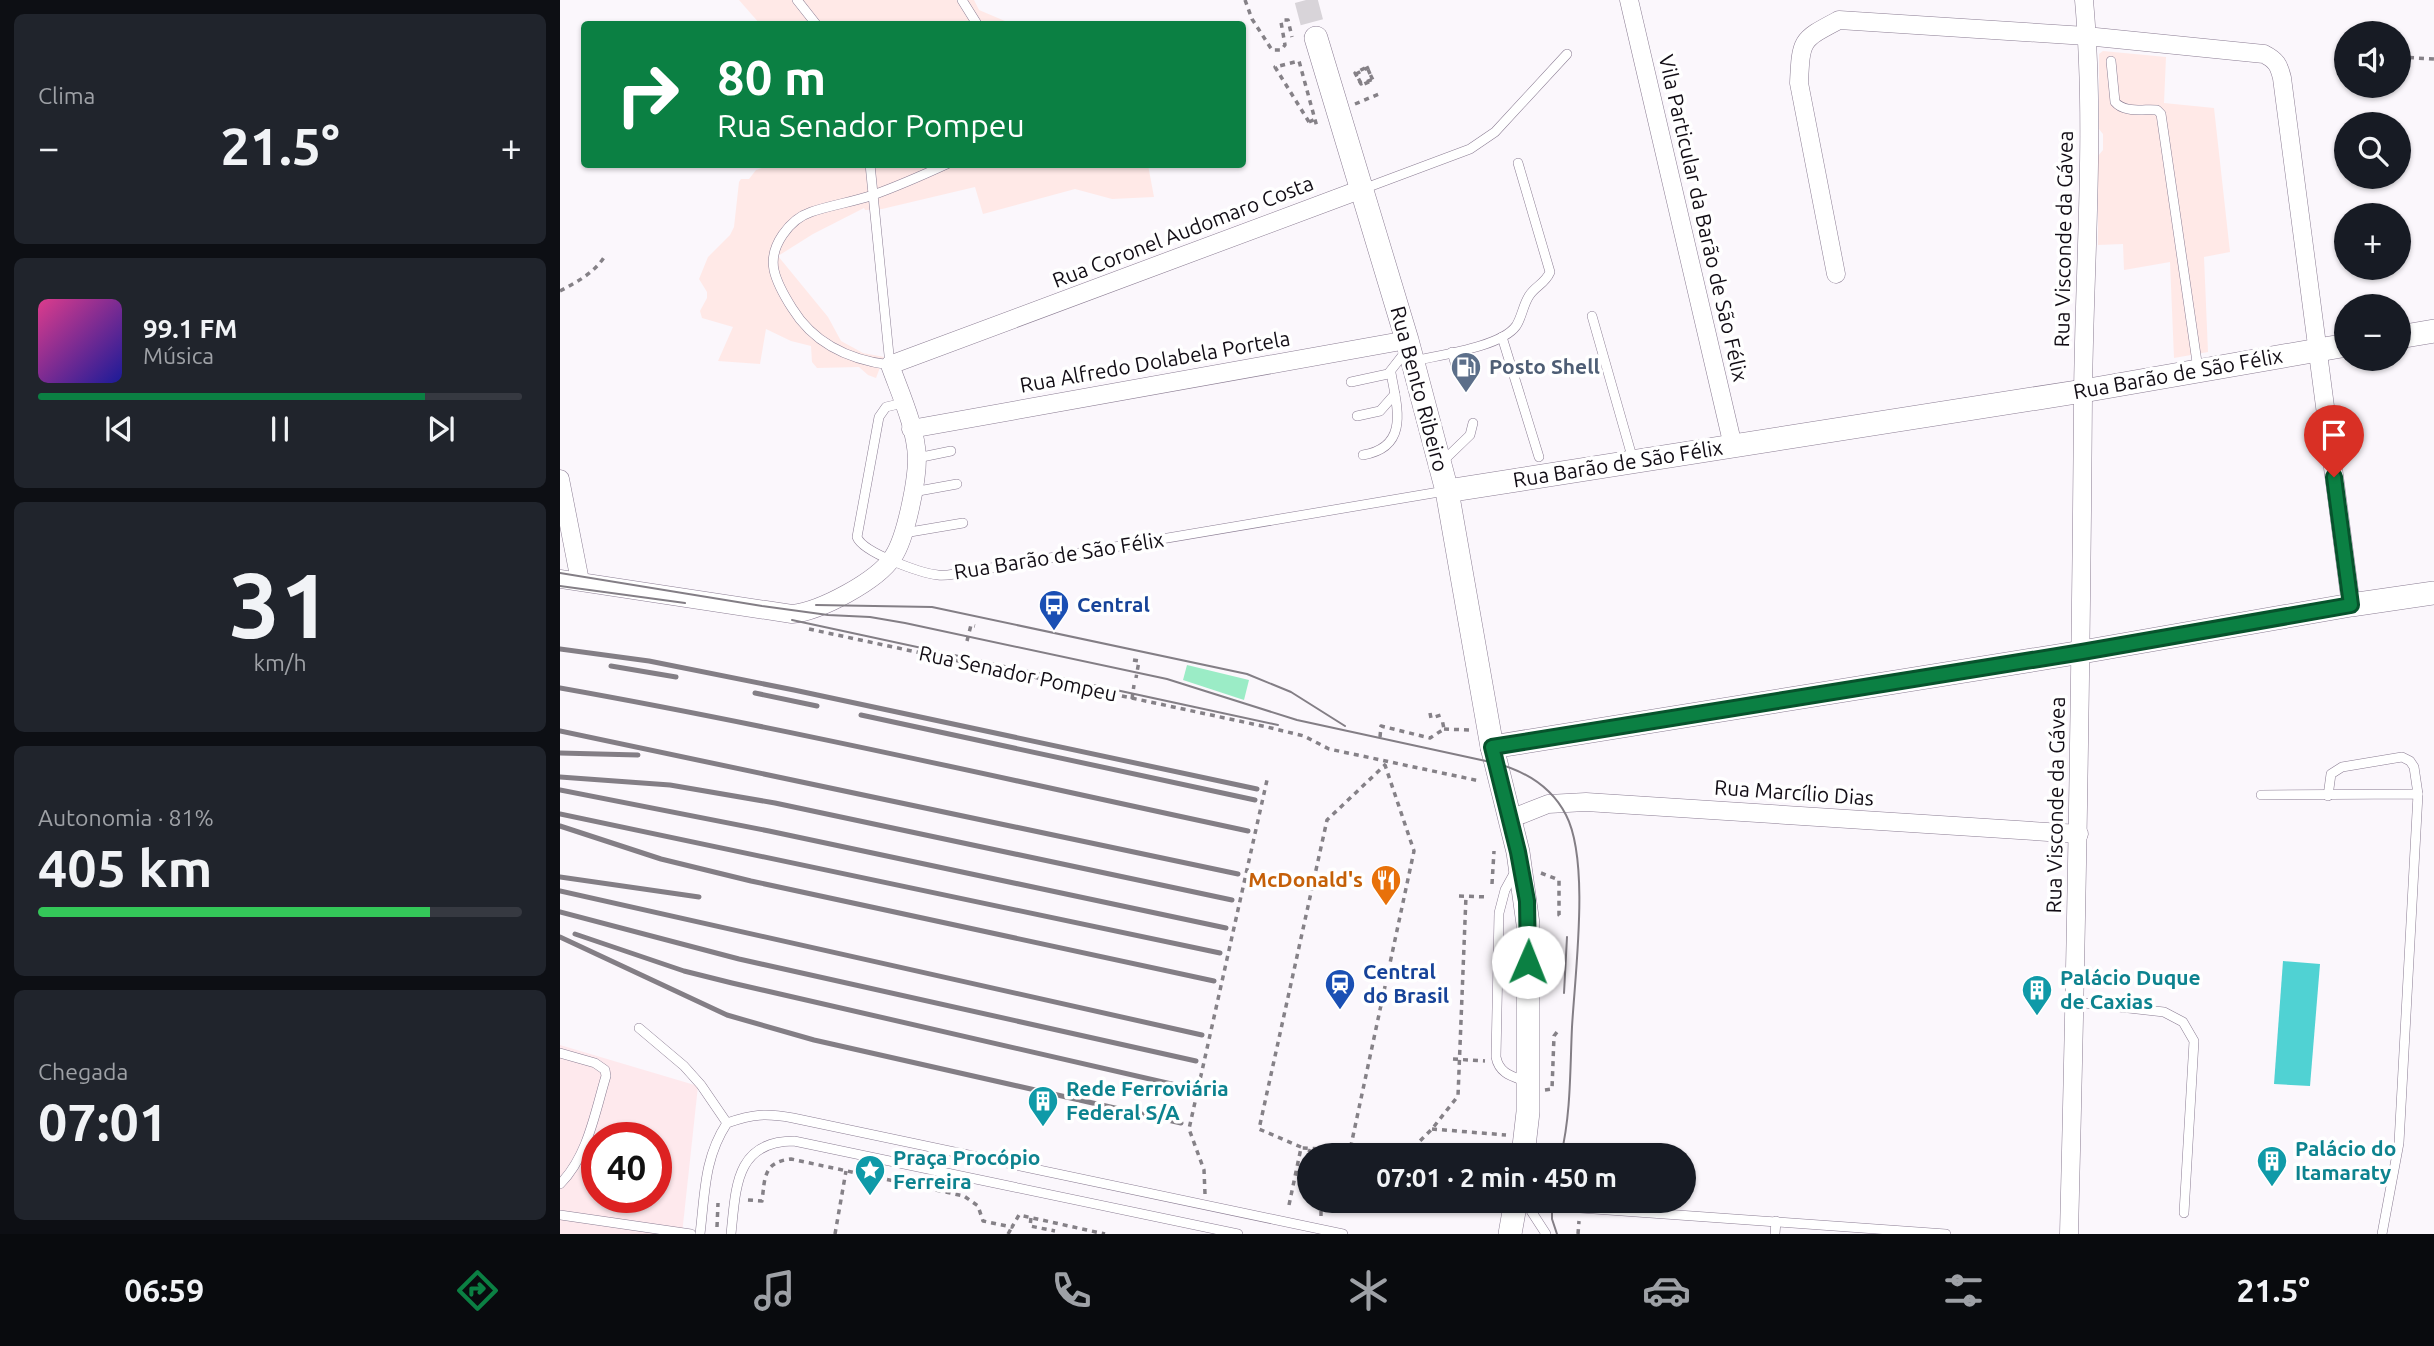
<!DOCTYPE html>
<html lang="pt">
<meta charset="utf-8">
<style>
body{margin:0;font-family:Ubuntu,sans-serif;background:#20242c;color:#f1f3f6;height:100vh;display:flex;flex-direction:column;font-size:26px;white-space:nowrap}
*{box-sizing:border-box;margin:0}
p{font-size:23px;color:#9ea1a6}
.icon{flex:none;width:38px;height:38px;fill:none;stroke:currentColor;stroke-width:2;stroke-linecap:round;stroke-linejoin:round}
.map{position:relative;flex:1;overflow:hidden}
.panel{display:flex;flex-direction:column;gap:14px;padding:14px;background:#0d0f14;width:560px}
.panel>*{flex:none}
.hud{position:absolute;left:21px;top:21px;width:665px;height:147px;border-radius:7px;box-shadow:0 2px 5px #0004;background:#0b8043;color:#fff;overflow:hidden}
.fabs{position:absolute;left:1774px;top:21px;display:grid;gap:14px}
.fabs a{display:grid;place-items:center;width:77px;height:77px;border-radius:50%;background:#171b24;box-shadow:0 2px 5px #0004;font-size:35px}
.speed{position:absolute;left:21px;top:1122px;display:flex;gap:14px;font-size:35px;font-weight:700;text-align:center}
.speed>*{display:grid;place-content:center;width:91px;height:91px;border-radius:50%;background:#171b24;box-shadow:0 2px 5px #0004;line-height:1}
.speed .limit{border:10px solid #d22;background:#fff;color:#111}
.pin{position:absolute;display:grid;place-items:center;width:60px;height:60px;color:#fff;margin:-72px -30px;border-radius:50% 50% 50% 0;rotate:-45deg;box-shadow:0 0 7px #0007}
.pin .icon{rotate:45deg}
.me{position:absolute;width:77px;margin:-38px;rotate:1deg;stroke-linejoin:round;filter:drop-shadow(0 0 5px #0008)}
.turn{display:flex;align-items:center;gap:24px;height:147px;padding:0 21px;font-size:32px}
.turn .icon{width:91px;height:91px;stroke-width:2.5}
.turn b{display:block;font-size:49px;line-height:60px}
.big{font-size:52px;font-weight:700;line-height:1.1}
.panel .widget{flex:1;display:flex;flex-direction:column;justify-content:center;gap:10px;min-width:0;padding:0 24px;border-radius:10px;background:#20242c}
.panel .dial{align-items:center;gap:0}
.dial b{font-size:91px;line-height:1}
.song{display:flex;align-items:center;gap:21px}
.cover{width:84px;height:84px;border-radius:10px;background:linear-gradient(135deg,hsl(330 70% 55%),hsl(240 70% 35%))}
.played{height:7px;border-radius:4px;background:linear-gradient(90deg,#0b8043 80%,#363941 80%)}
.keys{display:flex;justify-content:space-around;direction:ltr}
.heat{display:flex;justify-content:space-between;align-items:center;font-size:38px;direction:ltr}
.charge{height:10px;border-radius:5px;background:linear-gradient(90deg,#34c759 81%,#363941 0)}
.trip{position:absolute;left:737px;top:1143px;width:399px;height:70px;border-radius:35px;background:#171b24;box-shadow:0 2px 5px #0004;font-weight:700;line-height:70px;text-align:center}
.tabs{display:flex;height:112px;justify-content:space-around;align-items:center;background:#090b0e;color:#9ea1a6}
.tabs .icon{width:49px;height:49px}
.tabs .current{color:#0b8043}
.tabs b{font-size:32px;color:#f1f3f6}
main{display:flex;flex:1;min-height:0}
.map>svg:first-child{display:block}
</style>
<main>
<section class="panel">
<div class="widget"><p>Clima</p>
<div class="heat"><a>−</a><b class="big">21.5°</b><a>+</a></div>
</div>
<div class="widget">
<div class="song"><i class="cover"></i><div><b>99.1 FM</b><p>Música</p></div></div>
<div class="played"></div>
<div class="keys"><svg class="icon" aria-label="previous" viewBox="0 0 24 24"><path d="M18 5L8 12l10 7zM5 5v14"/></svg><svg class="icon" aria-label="pause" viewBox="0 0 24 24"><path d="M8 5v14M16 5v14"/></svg><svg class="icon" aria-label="next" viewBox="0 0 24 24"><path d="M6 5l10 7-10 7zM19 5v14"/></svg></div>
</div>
<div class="widget dial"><b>31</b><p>km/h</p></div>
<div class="widget"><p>Autonomia · 81%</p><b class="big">405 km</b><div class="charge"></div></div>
<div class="widget"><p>Chegada</p><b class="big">07:01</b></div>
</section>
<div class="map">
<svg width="1874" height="1234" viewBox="0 0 1874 1234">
<rect width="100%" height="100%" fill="#fbf7fc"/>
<path fill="#fee9ed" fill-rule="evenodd" d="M0 1045 138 1086 122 1234H0ZM37 1138H96V1197H37Z"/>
<g fill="#ffe9e7">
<path d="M179 0H414L419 10 452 24H200Z"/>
<path d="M1543 51 1606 57 1604 103 1654 108 1670 252 1644 257 1648 352 1614 358 1610 262 1564 270 1563 244 1538 245V156L1543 150V134L1539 129V54Z"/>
<path d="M211 165H588L594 197 552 199 515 189 423 214 415 187 322 209 305 210 304 208 253 234 218 256 268 317 281 341 303 353 324 357 316 378 308 375 299 367 257 368 252 362 251 346 231 341 206 329 200 364 158 361 173 327 142 318 140 311 147 298V292L139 279 148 257 170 235 174 227 179 182 181 179H189L196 170Z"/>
</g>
<path fill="#9becc6" d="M627 665 689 680 684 700 623 680Z"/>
<path fill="#50d2d3" d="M1723 961 1760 964 1750 1086 1714 1084Z"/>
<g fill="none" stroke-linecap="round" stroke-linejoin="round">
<path stroke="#d8d4d9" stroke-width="23" stroke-dasharray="23 11" stroke-linecap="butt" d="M746 0 756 38"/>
<g stroke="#8b7d93" stroke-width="10">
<g id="service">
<path d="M237 0 256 24"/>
<path d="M402 0 417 24"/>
<path d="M1551 61 1555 102C1564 113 1583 109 1597 110L1601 114 1638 369"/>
<path d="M310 164 330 365C290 360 254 344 232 308 225 297 217 284 214 270 209 246 230 219 251 212 271 205 293 202 313 195 338 186 363 175 387 164"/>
<path d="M803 189 910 149 935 132 1007 54"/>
<path d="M1032 316 1073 460"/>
<path d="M942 337 979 457"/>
<path d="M892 352 896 366"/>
<path d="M854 361C879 355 941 347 956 326 962 317 963 305 969 296 975 286 985 284 990 272L958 163"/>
<path d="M791 382 828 374 846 351"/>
<path d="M343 403 326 407 319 417 297 537C303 553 361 573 378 575 386 576 393 574 401 573L885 491"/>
<path d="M797 416 820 411 835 394"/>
<path d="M803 455C850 447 837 407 831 373"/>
<path d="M357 458 391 451"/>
<path d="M881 463 910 435 913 423"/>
<path d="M353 492 397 484"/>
<path d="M344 533 403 523"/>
<path d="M1701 795 1858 794 1839 1143 1822 1234"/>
<path d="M1768 796 1771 774 1782 767 1842 757 1850 761 1854 767 1858 794"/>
<path d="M956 870 945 890 939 913 936 1057C939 1073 951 1076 965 1081"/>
<path d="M1515 1002 1604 1012 1623 1022 1634 1041 1624 1213"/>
<path d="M79 1028 124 1066 141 1085 167 1123"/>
<path d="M0 1053 35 1063 45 1070 46 1076C35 1112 28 1156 0 1184"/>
<path d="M167 1123C193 1114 206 1113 233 1118L783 1234"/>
<path d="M964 1200 986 1234"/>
<path d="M1006 1200 1011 1207 1020 1208 1386 1234"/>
<path d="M0 1215 131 1234"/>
<path d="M140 1234C145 1193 144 1158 167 1123"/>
<path d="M171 1234C176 1188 175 1141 234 1141L678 1234"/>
<path d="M1215 1234 1216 1221"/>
</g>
</g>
<g stroke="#8b7d93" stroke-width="19">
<g id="minor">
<path d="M1069 0 1173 446"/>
<path d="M1276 274 1239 83C1241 39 1241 40 1279 20L1526 36 1704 54C1716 60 1719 65 1722 78L1791 605"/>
<path d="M351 429 847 340"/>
<path d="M0 479 20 581"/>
<path d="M0 579 232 614C261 611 317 581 333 557 346 538 357 481 357 458 356 427 340 393 330 365L802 189"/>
<path d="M950 819 988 804 1026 802 1519 834"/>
<path d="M1509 1234C1516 955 1521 676 1523 397 1524 265 1536 132 1524 0"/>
</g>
</g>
<g stroke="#8b7d93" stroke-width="24">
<g id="tertiary">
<path d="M756 38 847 340 887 491 932 747 958 852 968 924V1112L963 1155"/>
<path d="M1839 337 1874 331"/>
<path d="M887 491 1523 391 1787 345"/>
<path d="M932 747 1522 652 1791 605 1874 593"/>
<path d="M950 1234 956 1200"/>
</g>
</g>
<g stroke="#858187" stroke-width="3.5" stroke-dasharray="5 5" stroke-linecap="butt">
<path d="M685 0 692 19 712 50H721L725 45 721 22 724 20H728L732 37"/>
<path d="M1839 57 1874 59"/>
<path d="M810 74 807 67 795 73 801 84 813 79"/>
<path d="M795 104 819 94"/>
<path d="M749 122 758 118"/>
<path d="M0 291C17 282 34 273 45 256"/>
<path d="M249 629 707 727 744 736 769 749 920 781"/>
<path d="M407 641 411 625 415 626"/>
<path d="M573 660 579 661 576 678"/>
<path d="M572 699 574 685"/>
<path d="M870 713 871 718 881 715"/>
<path d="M884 729 909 730"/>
<path d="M820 737 821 726 870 738 884 729 882 719"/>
<path d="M981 873 999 880V915L1001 917"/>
<path d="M932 884 934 851"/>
<path d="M899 896 929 897"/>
<path d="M893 1059 925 1061"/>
<path d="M985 1090 992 1089 994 1036 997 1032"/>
<path d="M872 1129 946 1135"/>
<path d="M741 1147 699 1129 767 820 826 764"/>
<path d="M748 1150 759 1155"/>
<path d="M846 1155 872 1129 898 1096 906 896"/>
<path d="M645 1194 644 1170 629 1129 707 780"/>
<path d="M188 1200 202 1201C205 1178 203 1162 231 1159L404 1196 418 1206 423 1221 452 1227 459 1215 545 1234"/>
<path d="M729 1205 741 1148 790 1150 854 851 825 765"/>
<path d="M761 1216V1200"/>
<path d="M471 1218 470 1226 495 1231"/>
<path d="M157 1227 158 1203"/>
<path d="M275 1234 286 1171"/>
<path d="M448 1234 452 1227"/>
<path d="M1018 1234 1019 1221"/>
</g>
<use href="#service" stroke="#fff" stroke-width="9"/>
<use href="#minor" stroke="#fff" stroke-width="18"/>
<use href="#tertiary" stroke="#fff" stroke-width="23"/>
<g stroke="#837e85" stroke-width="2">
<path d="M0 573 202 606 268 615 310 617 345 623 607 679 737 720 935 763C965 771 991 786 1006 815 1030 861 1015 973 1012 1027 1010 1069 1011 1114 1001 1155"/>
<path d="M0 586 125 603"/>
<path d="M256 605 372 607 687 674 731 692 785 726"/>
<path d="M232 620 718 725"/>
<path d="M1004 993 1007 937"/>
<path d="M992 1200V1219L997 1234"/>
</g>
<g stroke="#837e85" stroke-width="5">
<path d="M0 649 89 661 234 690 697 789"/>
<path d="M51 666 116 677"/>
<path d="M0 688C230 729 459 782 688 831"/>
<path d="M195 693 257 706"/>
<path d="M301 715 695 800"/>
<path d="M0 731 678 874"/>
<path d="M0 753 78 755"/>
<path d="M0 777 110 785 215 803 672 900"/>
<path d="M0 790 209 831 666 928"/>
<path d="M0 814 660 953"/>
<path d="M0 826 101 859 191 881 654 981"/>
<path d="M0 877 139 897"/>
<path d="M0 891 642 1035"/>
<path d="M0 912 179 959 636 1061"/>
<path d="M15 934 124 971 172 983 629 1088"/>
<path d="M0 937 167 1015 254 1040 621 1123"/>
</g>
<g stroke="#858187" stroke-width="3.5" stroke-dasharray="5 5" stroke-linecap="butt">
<path d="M809 67 796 74 802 85 813 80 810 74"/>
<path d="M749 122 715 67 739 61 757 127"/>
</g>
</g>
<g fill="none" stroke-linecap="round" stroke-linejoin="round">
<g stroke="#07532c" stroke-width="18">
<path id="route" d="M968 962 967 901 958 852 932 747 1522 652 1791 605 1774 477"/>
</g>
<use href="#route" stroke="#0b8043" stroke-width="12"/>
</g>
<defs>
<g id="fuel-pin" transform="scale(1.575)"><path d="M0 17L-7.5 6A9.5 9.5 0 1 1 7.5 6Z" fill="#5c6f8a" stroke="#fff"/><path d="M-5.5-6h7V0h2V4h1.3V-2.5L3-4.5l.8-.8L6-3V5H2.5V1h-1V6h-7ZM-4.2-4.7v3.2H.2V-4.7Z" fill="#fff"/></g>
<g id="bus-pin" transform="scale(1.575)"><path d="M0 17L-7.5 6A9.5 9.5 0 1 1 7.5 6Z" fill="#1a4fb4" stroke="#fff"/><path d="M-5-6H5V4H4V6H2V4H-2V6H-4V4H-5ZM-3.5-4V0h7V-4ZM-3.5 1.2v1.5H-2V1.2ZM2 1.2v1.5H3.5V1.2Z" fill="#fff"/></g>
<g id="restaurant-pin" transform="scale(1.575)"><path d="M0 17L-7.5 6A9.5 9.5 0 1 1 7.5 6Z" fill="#e8710a" stroke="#fff"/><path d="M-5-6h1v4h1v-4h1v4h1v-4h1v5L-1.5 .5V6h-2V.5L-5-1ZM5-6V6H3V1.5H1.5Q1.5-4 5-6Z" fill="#fff"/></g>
<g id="station-pin" transform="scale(1.575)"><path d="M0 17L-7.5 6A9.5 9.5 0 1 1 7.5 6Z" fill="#1a4fb4" stroke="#fff"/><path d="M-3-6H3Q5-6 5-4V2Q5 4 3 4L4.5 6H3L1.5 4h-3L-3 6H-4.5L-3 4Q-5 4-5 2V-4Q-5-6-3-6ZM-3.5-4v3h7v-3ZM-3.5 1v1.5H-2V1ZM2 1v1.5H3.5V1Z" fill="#fff"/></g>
<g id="building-pin" transform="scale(1.575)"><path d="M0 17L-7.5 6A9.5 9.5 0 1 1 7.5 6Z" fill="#0f9aa8" stroke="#fff"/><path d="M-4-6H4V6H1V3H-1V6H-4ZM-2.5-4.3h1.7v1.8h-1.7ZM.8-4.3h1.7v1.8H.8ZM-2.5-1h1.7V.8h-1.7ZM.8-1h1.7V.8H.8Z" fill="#fff"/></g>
<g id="sight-pin" transform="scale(1.575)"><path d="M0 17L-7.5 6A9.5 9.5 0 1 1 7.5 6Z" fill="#0f9aa8" stroke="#fff"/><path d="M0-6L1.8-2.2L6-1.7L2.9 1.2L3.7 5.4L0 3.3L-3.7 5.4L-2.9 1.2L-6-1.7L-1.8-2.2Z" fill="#fff"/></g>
</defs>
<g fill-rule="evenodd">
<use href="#fuel-pin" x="906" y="367"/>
<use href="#bus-pin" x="494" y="605"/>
<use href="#restaurant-pin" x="826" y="880"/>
<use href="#station-pin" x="780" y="984"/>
<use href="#building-pin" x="1477" y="990"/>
<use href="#building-pin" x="483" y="1101"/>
<use href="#building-pin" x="1712" y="1161"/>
<use href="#sight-pin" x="310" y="1170"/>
</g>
<g text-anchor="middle" stroke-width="7" stroke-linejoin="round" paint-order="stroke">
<g font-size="21" fill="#120d15" stroke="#fff">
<text transform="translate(1143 218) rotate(77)" y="7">Vila Particular da Barão de São Félix</text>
<text transform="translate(623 232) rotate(-21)" y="7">Rua Coronel Audomaro Costa</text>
<text transform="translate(1504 239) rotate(-89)" y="7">Rua Visconde da Gávea</text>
<text transform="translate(595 362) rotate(-10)" y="7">Rua Alfredo Dolabela Portela</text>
<text transform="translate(1618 374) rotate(-10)" y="7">Rua Barão de São Félix</text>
<text transform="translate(859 389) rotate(75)" y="7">Rua Bento Ribeiro</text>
<text transform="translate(1058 464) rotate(-9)" y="7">Rua Barão de São Félix</text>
<text transform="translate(499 556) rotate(-9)" y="7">Rua Barão de São Félix</text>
<text transform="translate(458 674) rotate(12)" y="7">Rua Senador Pompeu</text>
<text transform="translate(1234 793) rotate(4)" y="7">Rua Marcílio Dias</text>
<text transform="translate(1496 805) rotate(-89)" y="7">Rua Visconde da Gávea</text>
</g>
<g font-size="21" font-weight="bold" fill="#4e5e75" stroke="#fff" text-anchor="start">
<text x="929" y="374">Posto Shell</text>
</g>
<g font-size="21" font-weight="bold" fill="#164399" stroke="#fff" text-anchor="start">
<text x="517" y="612">Central</text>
<text x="803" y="979">Central<tspan x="803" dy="24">do Brasil</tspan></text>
</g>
<g font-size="21" font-weight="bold" fill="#c56008" stroke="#fff" text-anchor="end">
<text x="803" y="887">McDonald's</text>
</g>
<g font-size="21" font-weight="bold" fill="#0d838f" stroke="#fff" text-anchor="start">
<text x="1500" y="985">Palácio Duque<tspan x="1500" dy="24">de Caxias</tspan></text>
<text x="506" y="1096">Rede Ferroviária<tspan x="506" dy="24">Federal S/A</tspan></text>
<text x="1735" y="1156">Palácio do<tspan x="1735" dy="24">Itamaraty</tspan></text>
<text x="333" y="1165">Praça Procópio<tspan x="333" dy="24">Ferreira</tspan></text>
</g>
</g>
</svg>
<div class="fabs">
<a><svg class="icon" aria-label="sound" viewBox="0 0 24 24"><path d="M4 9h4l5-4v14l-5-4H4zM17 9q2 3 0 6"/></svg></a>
<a><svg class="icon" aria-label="search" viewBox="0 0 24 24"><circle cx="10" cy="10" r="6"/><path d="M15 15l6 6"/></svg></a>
<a>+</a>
<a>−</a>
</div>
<div class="speed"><div class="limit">40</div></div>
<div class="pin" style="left:1774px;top:477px;background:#d93025"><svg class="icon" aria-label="arrive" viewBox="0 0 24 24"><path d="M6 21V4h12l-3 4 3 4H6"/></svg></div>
<svg class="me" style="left:968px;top:962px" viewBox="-20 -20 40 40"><circle r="19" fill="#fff"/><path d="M0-13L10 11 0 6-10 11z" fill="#0b8043"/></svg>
<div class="trip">07:01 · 2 min · 450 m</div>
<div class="hud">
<div class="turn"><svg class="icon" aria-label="right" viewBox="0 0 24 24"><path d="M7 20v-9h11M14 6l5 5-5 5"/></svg><div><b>80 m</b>Rua Senador Pompeu</div></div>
</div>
</div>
</main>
<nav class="tabs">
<b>06:59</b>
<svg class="icon current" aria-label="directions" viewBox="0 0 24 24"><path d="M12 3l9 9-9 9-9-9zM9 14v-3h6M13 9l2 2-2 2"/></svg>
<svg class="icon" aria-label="music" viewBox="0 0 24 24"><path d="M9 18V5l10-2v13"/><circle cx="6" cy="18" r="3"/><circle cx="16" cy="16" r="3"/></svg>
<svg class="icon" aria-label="phone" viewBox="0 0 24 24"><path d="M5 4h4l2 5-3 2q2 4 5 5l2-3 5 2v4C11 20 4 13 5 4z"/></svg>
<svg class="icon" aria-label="climate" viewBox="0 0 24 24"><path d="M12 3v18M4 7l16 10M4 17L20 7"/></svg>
<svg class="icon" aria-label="car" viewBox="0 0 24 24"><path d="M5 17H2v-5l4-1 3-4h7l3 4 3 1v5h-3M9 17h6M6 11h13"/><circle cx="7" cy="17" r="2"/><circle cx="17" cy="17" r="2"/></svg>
<svg class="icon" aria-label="filters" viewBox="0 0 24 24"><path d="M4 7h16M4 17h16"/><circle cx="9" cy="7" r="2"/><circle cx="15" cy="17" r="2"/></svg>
<b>21.5°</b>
</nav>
